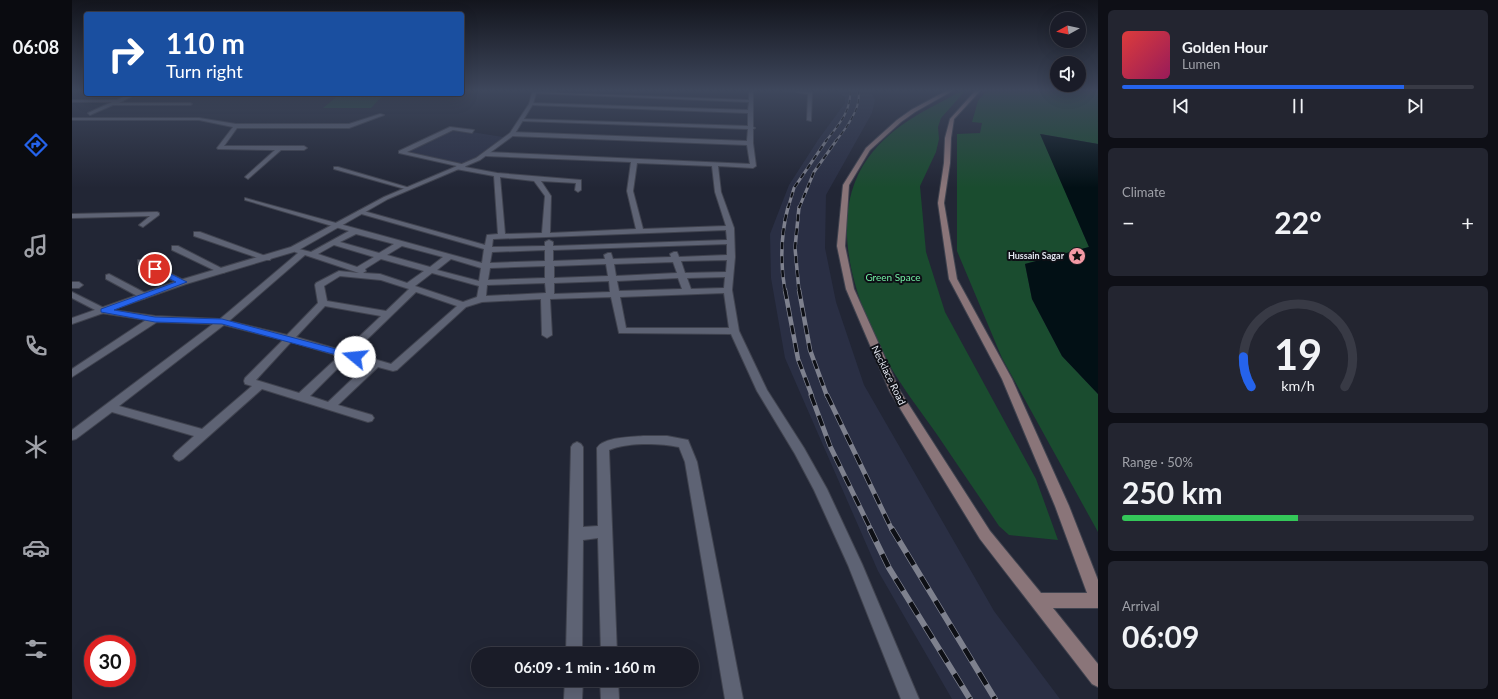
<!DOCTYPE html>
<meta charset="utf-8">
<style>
body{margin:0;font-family:Lato,sans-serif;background:#232530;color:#f1f3f6;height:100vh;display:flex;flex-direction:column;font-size:15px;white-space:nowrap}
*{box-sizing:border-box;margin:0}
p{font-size:13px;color:#9fa1a8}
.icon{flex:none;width:22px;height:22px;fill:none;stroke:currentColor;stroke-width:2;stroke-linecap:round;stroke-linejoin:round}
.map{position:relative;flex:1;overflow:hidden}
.side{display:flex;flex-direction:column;gap:10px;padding:10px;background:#0e0f16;width:400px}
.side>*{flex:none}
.top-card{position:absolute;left:12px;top:12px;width:380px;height:84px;border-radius:4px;box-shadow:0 4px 16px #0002,0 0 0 1px #383a45;background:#1a4fa0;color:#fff;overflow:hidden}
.needle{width:26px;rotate:262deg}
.buttons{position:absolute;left:978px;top:12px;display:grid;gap:8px}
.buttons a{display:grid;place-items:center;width:36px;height:36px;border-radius:50%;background:#1a1c28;box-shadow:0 4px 16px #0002,0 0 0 1px #383a45;font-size:20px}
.speed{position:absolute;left:12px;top:635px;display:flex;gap:8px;font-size:20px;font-weight:700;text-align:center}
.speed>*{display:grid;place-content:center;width:52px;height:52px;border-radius:50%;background:#1a1c28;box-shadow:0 4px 16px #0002,0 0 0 1px #383a45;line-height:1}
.speed .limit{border:6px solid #d22;background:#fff;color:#111}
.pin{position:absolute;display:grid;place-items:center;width:34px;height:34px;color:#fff;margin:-17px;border:2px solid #fff;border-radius:50%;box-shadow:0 1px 4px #0007}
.me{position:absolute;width:44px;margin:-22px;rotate:287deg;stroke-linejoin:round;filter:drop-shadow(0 0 3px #0008)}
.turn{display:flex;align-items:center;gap:14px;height:84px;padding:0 16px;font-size:18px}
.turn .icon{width:52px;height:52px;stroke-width:2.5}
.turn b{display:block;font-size:28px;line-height:34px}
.big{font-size:30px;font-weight:700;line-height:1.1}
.side .widget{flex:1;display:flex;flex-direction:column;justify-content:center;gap:6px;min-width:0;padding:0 14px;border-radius:6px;background:#232530}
.side .dial{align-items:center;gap:0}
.dial svg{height:104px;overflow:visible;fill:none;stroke:#383a45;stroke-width:7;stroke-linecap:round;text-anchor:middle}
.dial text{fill:#f1f3f6;stroke:none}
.song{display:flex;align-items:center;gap:12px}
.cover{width:48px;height:48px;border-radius:6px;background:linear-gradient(135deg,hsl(0 70% 55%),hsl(330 70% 35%))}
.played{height:4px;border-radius:2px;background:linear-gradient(90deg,#2563eb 80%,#383a45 80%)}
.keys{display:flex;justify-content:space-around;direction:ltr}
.heat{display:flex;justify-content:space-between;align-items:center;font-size:22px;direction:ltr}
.charge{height:6px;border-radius:3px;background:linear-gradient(90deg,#34c759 50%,#383a45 0)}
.trip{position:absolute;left:399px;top:647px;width:228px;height:40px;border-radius:20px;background:#1a1c28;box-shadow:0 4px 16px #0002,0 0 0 1px #383a45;font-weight:700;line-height:40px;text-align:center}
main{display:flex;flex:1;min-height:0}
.dock{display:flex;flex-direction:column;width:72px;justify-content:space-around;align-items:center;background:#0a0b10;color:#9fa1a8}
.dock .icon{width:28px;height:28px}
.dock .current{color:#2563eb}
.dock b{font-size:18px;color:#f1f3f6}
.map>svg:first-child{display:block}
</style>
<main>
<nav class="dock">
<b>06:08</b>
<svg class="icon current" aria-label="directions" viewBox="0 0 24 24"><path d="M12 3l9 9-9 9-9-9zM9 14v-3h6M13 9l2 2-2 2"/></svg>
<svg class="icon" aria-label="music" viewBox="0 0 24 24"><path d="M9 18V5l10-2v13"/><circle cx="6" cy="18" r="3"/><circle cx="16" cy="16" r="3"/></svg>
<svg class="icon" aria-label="phone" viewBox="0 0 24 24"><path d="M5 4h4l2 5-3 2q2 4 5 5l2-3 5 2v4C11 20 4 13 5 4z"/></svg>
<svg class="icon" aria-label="climate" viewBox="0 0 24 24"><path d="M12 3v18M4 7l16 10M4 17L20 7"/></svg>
<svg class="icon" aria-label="car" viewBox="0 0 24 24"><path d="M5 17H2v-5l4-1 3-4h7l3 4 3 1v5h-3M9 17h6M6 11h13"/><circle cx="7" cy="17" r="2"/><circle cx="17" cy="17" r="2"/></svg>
<svg class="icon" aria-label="filters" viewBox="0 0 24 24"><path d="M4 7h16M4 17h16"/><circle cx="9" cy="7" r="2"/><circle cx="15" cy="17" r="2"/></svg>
</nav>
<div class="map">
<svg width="1026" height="699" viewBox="0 0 1026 699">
<rect width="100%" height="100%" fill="#222635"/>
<g fill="#2a2f44">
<path d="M767 90H798L803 100 800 113 754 195 753 248 764 302 792 385 922 611 988 699H880L806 571 713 358 699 278 698 234 717 185 746 140 773 103V97L768 94Z"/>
<path d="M381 129 437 138 414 154 393 165 330 152Z"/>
</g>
<g fill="#1a4c2f">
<path d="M891 90H894L869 118 866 127 867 139 864 152 848 186 854 252 873 312 964 479 986 540 937 535 927 526C907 496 886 466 866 436 850 413 832 390 818 366 785 307 752 219 796 158 823 122 854 111 891 90Z"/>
<path d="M915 90H1026V144L969 134 1017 247 953 264 960 299 990 356 1026 394V532L930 358 885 251V134L908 133 910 123 900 122 906 101Z"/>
<path d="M267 95H311L299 108H251Z"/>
</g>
<path fill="#021015" d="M968 134 1026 144V394L990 356 960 299 953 264 1017 247Z"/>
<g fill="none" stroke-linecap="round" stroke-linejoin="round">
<g stroke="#40434f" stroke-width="2">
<g id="minor">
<path d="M677 90H681V127L683 128 681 129V143L684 166 681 168 646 166 649 192 662 228 663 257 660 290 667 331 695 390 732 448 755 489 790 564 847 699H829L776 565 742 490 723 454 685 391 659 334 547 333 539 297 478 299 480 335 475 338 470 335 469 299 410 302 394 307 325 370 321 371 306 367 266 405 300 415 302 418 300 421 296 422 190 389 111 459 107 461 103 459 101 456 103 453 122 436 40 412 4 439 0 440V430L141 324 85 322 0 377V369L74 320 29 313 0 298V292L34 309 83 316 148 319 226 253 223 252V248L239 252 277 231 173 200V198L410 263 412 249 286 213 285 212 288 210 413 245 415 235 426 234 422 176 384 169 383 168 385 166 327 153V151L378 127 402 130 400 133 381 130 335 152 394 165 393 167 425 173 509 180V190L506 192 503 190 504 183 469 181 479 196 478 233 564 229 555 191 559 162 414 156 411 154 414 152 678 164 675 145 440 136 437 134 440 132 675 141 676 129 449 121 447 120 449 119 676 126V113L459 105 457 104 459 103 676 110 677 102 460 93 462 92 677 100ZM565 163 640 166 643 192 654 226 571 229 561 191ZM428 177 462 181 473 196 470 233 433 234ZM654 230 655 240 481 246V242L477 240 473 242V246L420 247 421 239ZM284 234 322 244 307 253 268 242ZM655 244V255L607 257 605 252H602L598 254 599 257 541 259 539 253H536L532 255 533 259 481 261V250ZM262 245 302 257 285 267 246 254ZM330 246 371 257 358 267 315 255ZM473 250V261L418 263 420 252ZM233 255 287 273 267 271 244 283 243 285 246 303 215 335 157 321ZM309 259 352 271 335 283 308 274 291 273 294 271 293 269ZM379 259 409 268 407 281 365 270ZM655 260 654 272 613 273 609 261ZM601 262 605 273 544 276 542 264ZM534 264 536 276 482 278V266ZM473 266V278L416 280 418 268ZM360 273 407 286 405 297 391 302 343 286ZM268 276 309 280 337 289 314 311 255 301 252 286ZM653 277 652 288 619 289 615 278ZM606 278 610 289 547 291 545 281ZM537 281 538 292 482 294V283ZM473 283 474 293 414 296 415 285ZM344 292 385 306 319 364 281 353ZM652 293 657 328H554L548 297ZM253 306 309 316 272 351 224 337ZM152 325 211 340 173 378 172 381 173 384 180 386 130 429 47 406ZM219 342 267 356 227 393 184 380ZM276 358 296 364 256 402 238 396Z"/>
<path d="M711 90 740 92 739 121 735 120 736 94Z"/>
<path d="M58 94H64L47 103H118L120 104 118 105H41L18 115 16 113 40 102H0V100H45Z"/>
<path d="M308 114 312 115 277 128H165L152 146H232L235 148 232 150H209L176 179 173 177 174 176 203 150 146 149 145 148 161 127 127 120H0V118H127L164 124H277Z"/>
<path d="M262 167H266L338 188 333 189 262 169Z"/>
<path d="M85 212 87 213V215L71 227 67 225 78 216 0 218V214Z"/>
<path d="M122 232H128L199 258 198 260H192L122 236Z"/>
<path d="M100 246H106L155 271 151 273H148L100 250Z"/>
<path d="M66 260H72L115 282 111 285 108 284 66 264Z"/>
<path d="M37 274 75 294 76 296 72 299 69 298 34 279V275Z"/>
<path d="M0 282H7L11 285 7 288H0Z"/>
<path d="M571 436H595L616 440 625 462 671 699H653L613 462 607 447C588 443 555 442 537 450L545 654H529L526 538 511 540 510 654H494L499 447 501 444 505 442 509 444 511 447V527L526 526 525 448C531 437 560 437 571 436Z"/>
<path d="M493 680H511L510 699H492Z"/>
<path d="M528 680H546L547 699H529Z"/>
</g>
</g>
<g stroke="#40434f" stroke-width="2">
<path id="tertiary" d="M461 90H465L461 104 442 135 408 160 316 199 225 251 114 284 0 324V318L108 280 219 247 312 197 404 158 438 133 457 104Z"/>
</g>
<g stroke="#40434f" stroke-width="2">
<path id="secondary" d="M876 90H882L843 112 829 122 798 150 777 185 773 246 782 289 828 391 918 531 969 593H1015L983 506 930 379 877 279 866 203 872 163 873 138 878 119 904 90H909L882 119 879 138 878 163 872 203 885 279 940 379 997 506 1026 580V608H981L1026 664V687L1020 684 908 539 818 392 774 289 765 246 771 185 794 148 825 120 839 110Z"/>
</g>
<use href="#minor" fill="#5e6374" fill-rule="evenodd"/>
<use href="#tertiary" fill="#5e6374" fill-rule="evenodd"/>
<use href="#secondary" fill="#8a7579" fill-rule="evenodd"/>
<g stroke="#7e818e" stroke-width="2">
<g id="rail-far5">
<path d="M753 142C765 127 780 111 778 90"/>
<path d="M763 142C773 130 791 107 786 90"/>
</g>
</g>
<g stroke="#7e818e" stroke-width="3">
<g id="rail-far4">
<path d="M716 208 722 188 754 141"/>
<path d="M727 208 742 172 764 141"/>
</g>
</g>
<g stroke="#7e818e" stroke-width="3.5">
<g id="rail-far3">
<path d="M713 291C708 263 709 234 716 207"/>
<path d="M727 291 723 248 727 207"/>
</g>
</g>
<g stroke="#7e818e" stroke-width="4.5">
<g id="rail-far2">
<path d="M713 290 726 359 740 396"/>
<path d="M727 290 738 350 755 396"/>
</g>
</g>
<g stroke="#7e818e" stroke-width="5">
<g id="rail-far1">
<path d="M739 395 758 446 799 530"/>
<path d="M755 395 820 530"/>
</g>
</g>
<g stroke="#7e818e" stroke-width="6">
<g id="rail">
<path d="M798 529 817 568 898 699"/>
<path d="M820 529 923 699"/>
</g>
</g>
<use href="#rail-far5" stroke="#0e1016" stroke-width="1.5" stroke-dasharray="4.5" stroke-linecap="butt"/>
<use href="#rail-far4" stroke="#0e1016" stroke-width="2" stroke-dasharray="5.5" stroke-linecap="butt"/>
<use href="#rail-far3" stroke="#0e1016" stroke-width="2.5" stroke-dasharray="7" stroke-linecap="butt"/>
<use href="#rail-far2" stroke="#0e1016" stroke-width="3" stroke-dasharray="9" stroke-linecap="butt"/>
<use href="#rail-far1" stroke="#0e1016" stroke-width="3.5" stroke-dasharray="11" stroke-linecap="butt"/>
<use href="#rail" stroke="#0e1016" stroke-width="4.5" stroke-dasharray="14" stroke-linecap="butt"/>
</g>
<linearGradient id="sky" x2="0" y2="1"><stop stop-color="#13151d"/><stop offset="0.48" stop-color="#3e475c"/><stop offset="1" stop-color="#3e475c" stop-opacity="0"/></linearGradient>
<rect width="1026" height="188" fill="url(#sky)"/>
<path fill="#2563eb" stroke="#184099" d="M80 267H85L115 282 42 310 83 317 150 319 287 355 288 357 283 360 150 324 83 322 29 312V309L104 282 80 270Z"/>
<defs>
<g id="sight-disc" transform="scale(0.9)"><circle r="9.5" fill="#f49aa5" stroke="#0e1016"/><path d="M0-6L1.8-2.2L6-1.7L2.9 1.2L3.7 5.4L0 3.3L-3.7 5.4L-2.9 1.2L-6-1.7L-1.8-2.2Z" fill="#111"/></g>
</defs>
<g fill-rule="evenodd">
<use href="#sight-disc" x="1005" y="256"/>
</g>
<g text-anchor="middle" stroke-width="4" stroke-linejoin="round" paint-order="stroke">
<g font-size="9" font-weight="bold" fill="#e3e6f0" stroke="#0e1016" text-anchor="end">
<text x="992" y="259">Hussain Sagar</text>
</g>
<g font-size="10" fill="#73f0a4" stroke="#0e1016">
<text x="821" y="281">Green Space</text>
</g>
<g font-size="10" fill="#e3e6f0" stroke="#0e1016">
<text transform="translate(817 375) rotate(64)" y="4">Necklace Road</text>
</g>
</g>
</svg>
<div class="buttons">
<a><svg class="needle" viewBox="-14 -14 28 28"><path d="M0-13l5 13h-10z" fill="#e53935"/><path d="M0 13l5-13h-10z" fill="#9fa1a8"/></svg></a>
<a><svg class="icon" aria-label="sound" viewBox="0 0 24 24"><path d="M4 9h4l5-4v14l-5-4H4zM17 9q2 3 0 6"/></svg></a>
</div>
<div class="speed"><div class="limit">30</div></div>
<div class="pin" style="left:83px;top:269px;background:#d93025"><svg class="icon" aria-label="arrive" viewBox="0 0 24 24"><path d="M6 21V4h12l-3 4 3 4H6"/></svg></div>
<svg class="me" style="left:283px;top:357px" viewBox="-20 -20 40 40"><circle r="19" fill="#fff"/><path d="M0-13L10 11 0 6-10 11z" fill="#2563eb"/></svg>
<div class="trip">06:09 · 1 min · 160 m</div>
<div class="top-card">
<div class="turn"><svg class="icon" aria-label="right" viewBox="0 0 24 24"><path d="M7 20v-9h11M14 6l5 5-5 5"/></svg><div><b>110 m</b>Turn right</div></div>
</div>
</div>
<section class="side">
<div class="widget">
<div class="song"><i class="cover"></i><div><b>Golden Hour</b><p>Lumen</p></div></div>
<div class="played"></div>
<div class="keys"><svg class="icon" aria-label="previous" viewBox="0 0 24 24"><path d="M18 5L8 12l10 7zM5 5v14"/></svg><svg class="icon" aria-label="pause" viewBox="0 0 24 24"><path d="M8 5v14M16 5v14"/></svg><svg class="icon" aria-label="next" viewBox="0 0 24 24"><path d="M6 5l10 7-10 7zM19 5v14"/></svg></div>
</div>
<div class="widget"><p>Climate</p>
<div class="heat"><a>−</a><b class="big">22°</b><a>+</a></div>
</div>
<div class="widget dial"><svg viewBox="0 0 100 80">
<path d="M14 69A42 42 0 1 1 86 69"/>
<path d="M14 69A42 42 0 0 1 8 46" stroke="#2563eb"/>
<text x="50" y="56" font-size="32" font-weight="700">19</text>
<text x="50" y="72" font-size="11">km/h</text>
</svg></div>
<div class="widget"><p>Range · 50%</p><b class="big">250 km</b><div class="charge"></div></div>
<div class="widget"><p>Arrival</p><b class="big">06:09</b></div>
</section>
</main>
